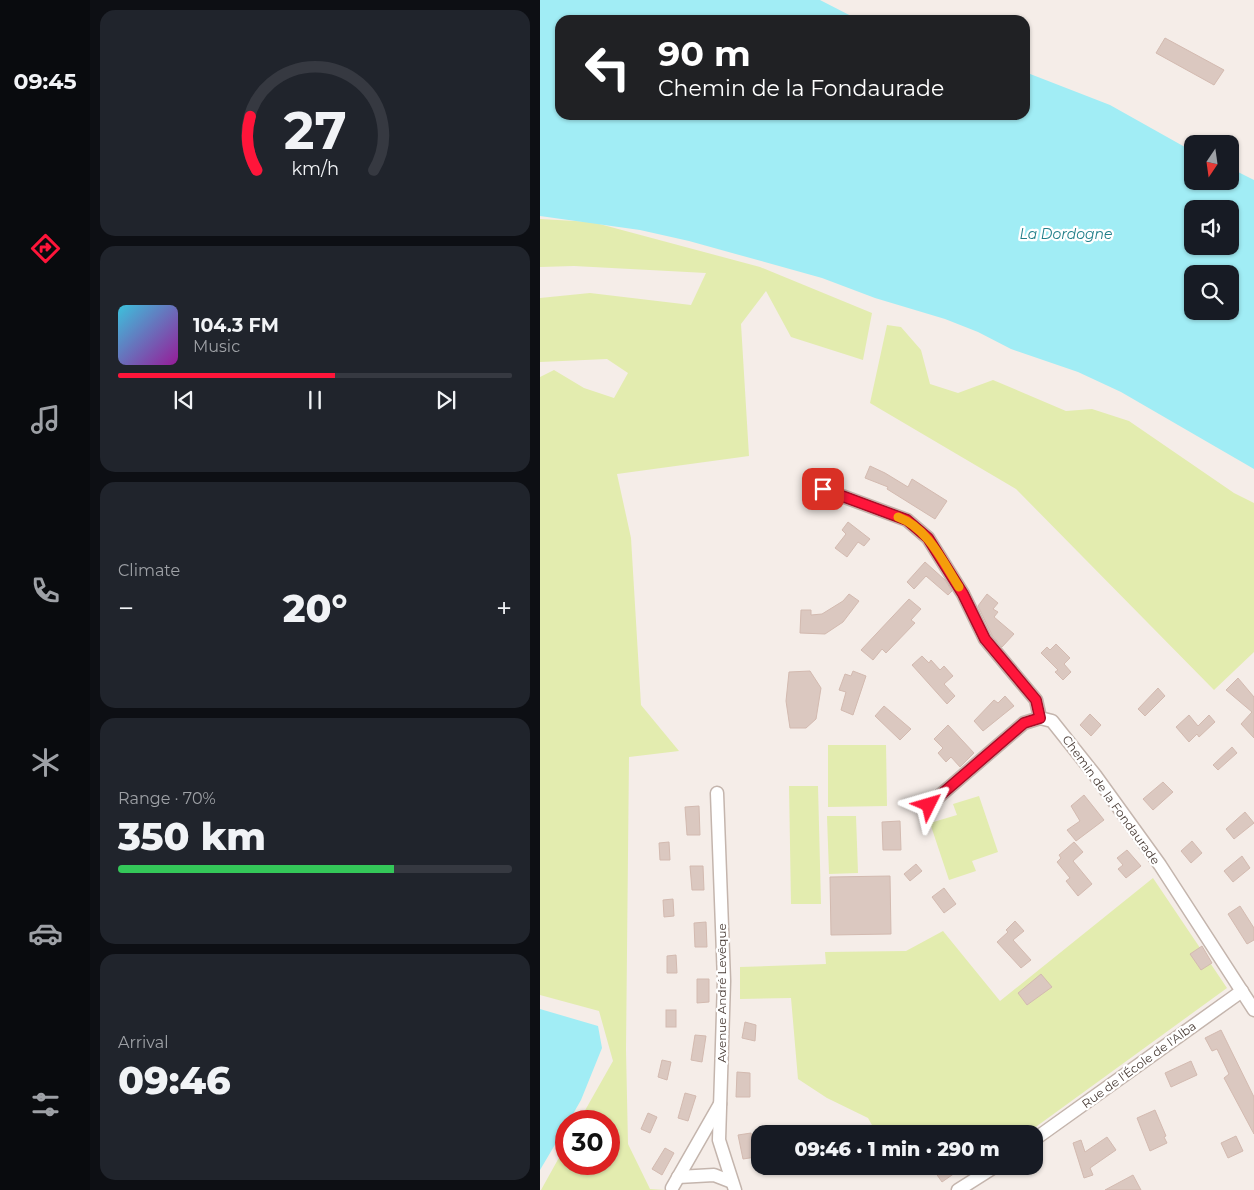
<!DOCTYPE html>
<meta charset="utf-8">
<style>
body{margin:0;font-family:Montserrat,sans-serif;background:#20242c;color:#f1f3f6;height:100vh;display:flex;flex-direction:column;font-size:19px;white-space:nowrap}
*{box-sizing:border-box;margin:0}
p{font-size:16px;color:#9ea1a6}
.icon{flex:none;width:28px;height:28px;fill:none;stroke:currentColor;stroke-width:2;stroke-linecap:round;stroke-linejoin:round}
.map{position:relative;flex:1;overflow:hidden}
.panel{display:flex;flex-direction:column;gap:10px;padding:10px;background:#0d0f14;width:450px}
.panel>*{flex:none}
.hud{position:absolute;left:15px;top:15px;width:475px;height:105px;border-radius:15px;box-shadow:0 1px 4px #0004;background:#202124;color:#fff;overflow:hidden}
.needle{width:32px;rotate:193deg}
.buttons{position:absolute;left:644px;top:135px;display:grid;gap:10px}
.buttons a{display:grid;place-items:center;width:55px;height:55px;border-radius:10px;background:#171b24;box-shadow:0 1px 4px #0004;font-size:25px}
.speed{position:absolute;left:15px;top:1110px;display:flex;gap:10px;font-size:25px;font-weight:700;text-align:center}
.speed>*{display:grid;place-content:center;width:65px;height:65px;border-radius:50%;background:#171b24;box-shadow:0 1px 4px #0004;line-height:1}
.speed .limit{border:8px solid #d22;background:#fff;color:#111}
.pin{position:absolute;display:grid;place-items:center;width:42px;height:42px;color:#fff;margin:-21px;border-radius:10px;box-shadow:0 2px 8px #0006}
.me{position:absolute;width:55px;margin:-28px;rotate:50deg;stroke-linejoin:round;filter:drop-shadow(0 0 4px #0008)}
.turn{display:flex;align-items:center;gap:18px;height:105px;padding:0 20px;font-size:22px}
.turn .icon{width:65px;height:65px;stroke-width:2.5}
.turn b{display:block;font-size:35px;line-height:42px}
.big{font-size:38px;font-weight:800;line-height:1.1}
.panel .tile{flex:1;display:flex;flex-direction:column;justify-content:center;gap:8px;min-width:0;padding:0 18px;border-radius:15px;background:#20242c}
.panel .dial{align-items:center;gap:0}
.dial svg{height:130px;overflow:visible;fill:none;stroke:#363941;stroke-width:7;stroke-linecap:round;text-anchor:middle}
.dial text{fill:#f1f3f6;stroke:none}
.song{display:flex;align-items:center;gap:15px}
.cover{width:60px;height:60px;border-radius:8px;background:linear-gradient(135deg,hsl(190 70% 55%),hsl(300 70% 35%))}
.played{height:5px;border-radius:2px;background:linear-gradient(90deg,#ff153a 55%,#363941 55%)}
.keys{display:flex;justify-content:space-around;direction:ltr}
.heat{display:flex;justify-content:space-between;align-items:center;font-size:28px;direction:ltr}
.charge{height:8px;border-radius:4px;background:linear-gradient(90deg,#34c759 70%,#363941 0)}
.trip{position:absolute;left:211px;top:1125px;width:292px;height:50px;border-radius:15px;background:#171b24;box-shadow:0 1px 4px #0004;font-weight:800;line-height:50px;text-align:center}
main{display:flex;flex:1;min-height:0}
.tabs{display:flex;flex-direction:column;width:90px;justify-content:space-around;align-items:center;background:#090b0e;color:#9ea1a6}
.tabs .icon{width:35px;height:35px}
.tabs .active{color:#ff153a}
.tabs b{font-size:22px;color:#f1f3f6}
.map>svg:first-child{display:block}
</style>
<main>
<nav class="tabs">
<b>09:45</b>
<svg class="icon active" aria-label="directions" viewBox="0 0 24 24"><path d="M12 3l9 9-9 9-9-9zM9 14v-3h6M13 9l2 2-2 2"/></svg>
<svg class="icon" aria-label="music" viewBox="0 0 24 24"><path d="M9 18V5l10-2v13"/><circle cx="6" cy="18" r="3"/><circle cx="16" cy="16" r="3"/></svg>
<svg class="icon" aria-label="phone" viewBox="0 0 24 24"><path d="M5 4h4l2 5-3 2q2 4 5 5l2-3 5 2v4C11 20 4 13 5 4z"/></svg>
<svg class="icon" aria-label="climate" viewBox="0 0 24 24"><path d="M12 3v18M4 7l16 10M4 17L20 7"/></svg>
<svg class="icon" aria-label="car" viewBox="0 0 24 24"><path d="M5 17H2v-5l4-1 3-4h7l3 4 3 1v5h-3M9 17h6M6 11h13"/><circle cx="7" cy="17" r="2"/><circle cx="17" cy="17" r="2"/></svg>
<svg class="icon" aria-label="filters" viewBox="0 0 24 24"><path d="M4 7h16M4 17h16"/><circle cx="9" cy="7" r="2"/><circle cx="15" cy="17" r="2"/></svg>
</nav>
<section class="panel">
<div class="tile dial"><svg viewBox="0 0 100 80">
<path d="M14 69A42 42 0 1 1 86 69"/>
<path d="M14 69A42 42 0 0 1 10 36" stroke="#ff153a"/>
<text x="50" y="56" font-size="32" font-weight="700">27</text>
<text x="50" y="72" font-size="11">km/h</text>
</svg></div>
<div class="tile">
<div class="song"><i class="cover"></i><div><b>104.3 FM</b><p>Music</p></div></div>
<div class="played"></div>
<div class="keys"><svg class="icon" aria-label="previous" viewBox="0 0 24 24"><path d="M18 5L8 12l10 7zM5 5v14"/></svg><svg class="icon" aria-label="pause" viewBox="0 0 24 24"><path d="M8 5v14M16 5v14"/></svg><svg class="icon" aria-label="next" viewBox="0 0 24 24"><path d="M6 5l10 7-10 7zM19 5v14"/></svg></div>
</div>
<div class="tile"><p>Climate</p>
<div class="heat"><a>−</a><b class="big">20°</b><a>+</a></div>
</div>
<div class="tile"><p>Range · 70%</p><b class="big">350 km</b><div class="charge"></div></div>
<div class="tile"><p>Arrival</p><b class="big">09:46</b></div>
</section>
<div class="map">
<svg width="714" height="1190" viewBox="0 0 714 1190">
<rect width="100%" height="100%" fill="#f5ede8"/>
<g fill="#e3ecaf">
<path d="M0 219 52 222 220 267 332 313 323 360 251 337 226 291 201 324 209 456 77 474 91 538 101 705 139 751 89 757 86 1050 88 1144 110 1189 125 1190H1L26 1145V1164H69V1121H39L73 1061 59 1011 0 995V377L14 370 44 388 74 398 88 373 67 359 0 362V298L50 293 151 305 166 273 34 266 0 267Z"/>
<path d="M347 325 361 327 381 350 390 384 418 393 453 380 526 411 552 409 589 421 694 493 714 503V652L674 690 476 489 330 403Z"/>
<path d="M288 745H346L347 806 288 807Z"/>
<path d="M249 786H278L281 904H251Z"/>
<path d="M439 796 458 852 432 861 436 871 409 880 390 823 417 815 413 804Z"/>
<path d="M287 816H316L318 873 289 874Z"/>
<path d="M613 878 687 988 486 1134H337L328 1118 287 1098 258 1079 251 998 200 999V967L286 964 285 952 366 951 403 931 460 1001Z"/>
</g>
<g fill="#a1edf5" fill-rule="evenodd">
<path d="M0 0H280L317 19 329 20H20V115H485V72L570 105 652 151V181H690V168L714 180V469L581 392 538 372 471 349 438 332 405 319 335 298 282 278 149 241 100 230 0 216ZM652 209H690V246H652ZM652 274H690V311H652Z"/>
<path d="M0 1009 58 1026 62 1048 41 1100 29 1121H26V1126L0 1170Z"/>
</g>
<g fill="#dbc8c0" stroke="#d3bab0">
<path d="M625 38 684 70 674 85 616 53Z"/>
<path d="M330 466 345 473 368 487 372 479 407 501 395 519 347 489 348 487 325 478Z"/>
<path d="M308 522 330 539 324 546 318 542 307 557 295 548 306 534 302 530Z"/>
<path d="M385 562 405 580 412 591 408 595 386 576 374 589 367 582Z"/>
<path d="M309 594 319 601 303 622 285 634 260 633 261 610H271V615L282 614 303 601Z"/>
<path d="M447 594 458 603 453 609 458 612 454 617 474 634 462 647 452 635 438 606Z"/>
<path d="M369 599 381 609 371 620 375 623 346 653 342 649 333 660 321 650Z"/>
<path d="M516 644 530 658 524 664 531 672 523 680 515 672 518 670 501 653 507 647 510 650Z"/>
<path d="M382 656 389 663 391 660 400 670 404 666 413 676 404 684 415 696 407 704 372 665Z"/>
<path d="M270 671 281 688 276 719 266 728H250L246 701 249 672Z"/>
<path d="M313 671 326 676 313 715 301 710 306 692 299 690 305 674 311 676Z"/>
<path d="M698 678 714 697V738L701 724 712 712 686 690Z"/>
<path d="M618 688 625 696 605 716 598 709Z"/>
<path d="M465 696 474 706 443 731 434 721 454 700 458 703Z"/>
<path d="M344 706 371 729 360 740 335 716Z"/>
<path d="M550 714 561 725 551 736 540 725Z"/>
<path d="M649 715 658 726 669 715 675 722 659 737 657 734 649 742 636 727Z"/>
<path d="M408 725 434 753 420 767 411 757 406 762 398 753 403 748 394 739Z"/>
<path d="M692 747 697 753 678 770 673 765Z"/>
<path d="M623 782 633 792 613 810 603 799Z"/>
<path d="M544 795 564 820 536 841 527 830 540 821 531 806Z"/>
<path d="M159 806 160 835H147L145 807Z"/>
<path d="M705 812 714 823 694 839 686 829Z"/>
<path d="M360 821 361 850H343L342 822Z"/>
<path d="M652 841 662 853 651 863 641 851Z"/>
<path d="M129 842 130 860H120L119 843Z"/>
<path d="M534 842 543 852 533 861 552 884 538 896 526 881 530 878 517 862 521 858 519 855Z"/>
<path d="M587 850 601 866 586 878 578 869 583 865 577 858Z"/>
<path d="M702 856 710 868 693 882 684 871Z"/>
<path d="M376 864 382 871 370 881 364 874Z"/>
<path d="M150 866H163L164 890H152Z"/>
<path d="M350 876 351 934 291 935 290 877Z"/>
<path d="M404 888 416 904 404 913 392 897Z"/>
<path d="M133 899 134 916 124 917 123 900Z"/>
<path d="M700 906 714 928V940L707 944 688 914Z"/>
<path d="M475 921 484 931 473 940 491 960 481 968 457 942 468 932 466 930Z"/>
<path d="M166 922 167 947H155L154 923Z"/>
<path d="M662 946 672 963 661 970 650 954Z"/>
<path d="M136 955 137 973H127V956Z"/>
<path d="M501 974 512 987 487 1005 478 993Z"/>
<path d="M157 979H169V1002L157 1003Z"/>
<rect x="126" y="1010" width="10" height="17"/>
<path d="M205 1022 216 1025 215 1041 202 1038Z"/>
<path d="M681 1030 714 1097V1134L684 1078 689 1074 677 1049 672 1051 665 1038Z"/>
<path d="M155 1035 166 1036 162 1062 151 1060Z"/>
<path d="M122 1060 131 1062 127 1080 118 1077Z"/>
<path d="M651 1061 657 1075 631 1087 625 1073Z"/>
<path d="M197 1072 210 1073V1097H196Z"/>
<path d="M145 1093 156 1096 148 1121 138 1118Z"/>
<path d="M615 1110 626 1136 624 1137 627 1143 610 1151 597 1118Z"/>
<path d="M108 1113 117 1117 110 1133 101 1129Z"/>
<path d="M211 1133 216 1157 203 1159 198 1135Z"/>
<path d="M696 1136 703 1151 688 1158 681 1143Z"/>
<path d="M567 1137 576 1150 550 1168 553 1175 544 1178 533 1143 541 1140 545 1152Z"/>
<path d="M125 1148 134 1153 122 1175 112 1169Z"/>
<path d="M403 1166H425L402 1182 395 1172Z"/>
<path d="M593 1175 601 1190H565Z"/>
</g>
<g fill="none" stroke-linecap="round" stroke-linejoin="round">
<g stroke="#c4b5ad" stroke-width="15">
<g id="minor">
<path d="M283 489 367 520 388 538 423 594 445 639 496 700 500 718"/>
<path d="M500 718 512 721 555 775 620 865 714 1010"/>
<path d="M177 793 184 981 179 1140 195 1190"/>
<path d="M389 805 484 723 500 718"/>
<path d="M495 1139 702 991"/>
<path d="M138 1177 174 1175 192 1182"/>
<path d="M132 1188 180 1104"/>
<path d="M418 1190 456 1166"/>
</g>
</g>
<use href="#minor" stroke="#fff" stroke-width="12"/>
</g>
<g fill="none" stroke-linecap="round" stroke-linejoin="round">
<g stroke="#a60e26" stroke-width="12">
<path id="route" d="M283 489 367 520 388 538 423 594 445 639 496 700 500 718 484 723 389 805"/>
</g>
<use href="#route" stroke="#ff153a" stroke-width="9"/>
<path stroke="#f59e0b" stroke-width="9" d="M358 517C388 528 403 562 419 587"/>
</g>
<g text-anchor="middle" stroke-width="4.5" stroke-linejoin="round" paint-order="stroke">
<g font-size="12" fill="#493c36" stroke="#fff">
<text transform="translate(571 800) rotate(54)" y="4">Chemin de la Fondaurade</text>
<text transform="translate(182 993) rotate(-90)" y="4">Avenue André Levêque</text>
<text transform="translate(599 1065) rotate(-36)" y="4">Rue de l'École de l'Alba</text>
</g>
<g font-size="14" font-style="italic" fill="#207e89" stroke="#fff">
<text x="526" y="239">La Dordogne</text>
</g>
</g>
</svg>
<div class="buttons">
<a><svg class="needle" viewBox="-14 -14 28 28"><path d="M0-13l5 13h-10z" fill="#e53935"/><path d="M0 13l5-13h-10z" fill="#9ea1a6"/></svg></a>
<a><svg class="icon" aria-label="sound" viewBox="0 0 24 24"><path d="M4 9h4l5-4v14l-5-4H4zM17 9q2 3 0 6"/></svg></a>
<a><svg class="icon" aria-label="search" viewBox="0 0 24 24"><circle cx="10" cy="10" r="6"/><path d="M15 15l6 6"/></svg></a>
</div>
<div class="speed"><div class="limit">30</div></div>
<div class="pin" style="left:283px;top:489px;background:#d93025"><svg class="icon" aria-label="arrive" viewBox="0 0 24 24"><path d="M6 21V4h12l-3 4 3 4H6"/></svg></div>
<svg class="me" style="left:389px;top:805px" viewBox="-20 -20 40 40"><path d="M0-17L14 15 0 8-14 15z" fill="#ff153a" stroke="#fff" stroke-width="4"/></svg>
<div class="trip">09:46 · 1 min · 290 m</div>
<div class="hud">
<div class="turn"><svg class="icon" aria-label="left" viewBox="0 0 24 24"><path d="M17 20v-9H6M10 6l-5 5 5 5"/></svg><div><b>90 m</b>Chemin de la Fondaurade</div></div>
</div>
</div>
</main>
